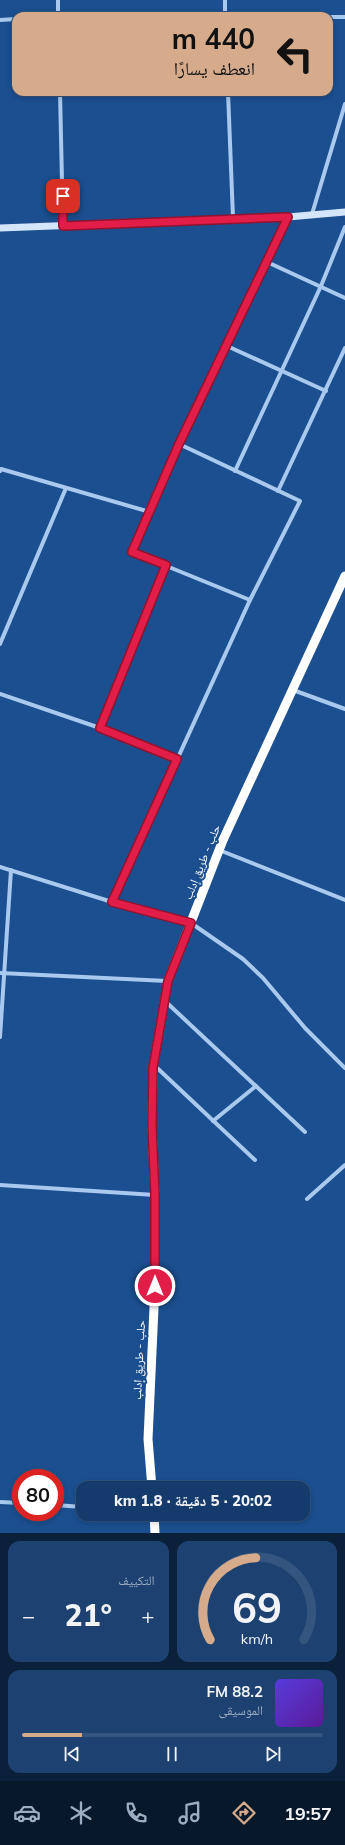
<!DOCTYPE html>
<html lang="ar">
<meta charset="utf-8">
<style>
body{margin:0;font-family:Mulish,"Noto Naskh Arabic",sans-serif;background:#1d4271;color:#f1f3f6;direction:rtl;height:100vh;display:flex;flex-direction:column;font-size:15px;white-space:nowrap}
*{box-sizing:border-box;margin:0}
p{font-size:13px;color:#9dadc1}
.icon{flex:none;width:22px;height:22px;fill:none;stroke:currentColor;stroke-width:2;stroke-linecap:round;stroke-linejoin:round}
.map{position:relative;height:1533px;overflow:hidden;direction:ltr}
.side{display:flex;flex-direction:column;gap:8px;padding:8px;background:#0b203b;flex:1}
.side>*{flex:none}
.hud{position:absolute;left:12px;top:12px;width:321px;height:84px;border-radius:12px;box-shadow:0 2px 6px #0003,0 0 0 1px #33557e;direction:rtl;background:#d6ab8b;color:#111;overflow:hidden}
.speed{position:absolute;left:12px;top:1469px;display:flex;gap:8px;font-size:20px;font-weight:700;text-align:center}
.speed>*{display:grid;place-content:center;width:52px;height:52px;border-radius:50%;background:#143b6b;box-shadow:0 2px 6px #0003,0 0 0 1px #33557e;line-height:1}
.speed .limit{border:6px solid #d22;background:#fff;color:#111}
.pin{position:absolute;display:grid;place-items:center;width:34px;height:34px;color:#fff;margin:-17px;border-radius:8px;box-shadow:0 2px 6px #0006}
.me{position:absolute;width:44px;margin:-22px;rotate:0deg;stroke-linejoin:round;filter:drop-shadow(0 0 3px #0008)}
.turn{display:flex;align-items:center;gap:14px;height:84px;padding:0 12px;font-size:18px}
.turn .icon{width:52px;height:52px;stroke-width:2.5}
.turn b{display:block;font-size:28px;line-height:34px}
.big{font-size:30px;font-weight:800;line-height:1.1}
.side .tile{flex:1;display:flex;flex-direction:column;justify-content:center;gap:6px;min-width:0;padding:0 14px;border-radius:12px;background:#1d4271}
.side .dial{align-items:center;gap:0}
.dial svg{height:104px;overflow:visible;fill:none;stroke:#33557e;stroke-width:7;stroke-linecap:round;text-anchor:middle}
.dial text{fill:#f1f3f6;stroke:none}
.song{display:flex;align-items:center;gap:12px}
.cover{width:48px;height:48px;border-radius:6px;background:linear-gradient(135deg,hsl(250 70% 55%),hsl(270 70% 35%))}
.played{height:4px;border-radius:2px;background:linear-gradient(90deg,#d6ab8b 20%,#33557e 20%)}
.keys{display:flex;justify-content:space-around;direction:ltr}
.heat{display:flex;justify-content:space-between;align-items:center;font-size:22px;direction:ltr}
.side .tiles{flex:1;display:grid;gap:8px;grid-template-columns:1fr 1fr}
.tile:last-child{grid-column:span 2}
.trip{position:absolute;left:76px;top:1481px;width:234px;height:40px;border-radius:12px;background:#143b6b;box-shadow:0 2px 6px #0003,0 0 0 1px #33557e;font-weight:800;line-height:40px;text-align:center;direction:rtl}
.menu{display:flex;height:64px;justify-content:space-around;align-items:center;background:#08182b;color:#9dadc1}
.menu .icon{width:28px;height:28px}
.menu .current{color:#d6ab8b}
.menu b{font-size:18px;color:#f1f3f6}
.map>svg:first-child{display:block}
</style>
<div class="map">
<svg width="345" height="1533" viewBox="0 0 345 1533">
<rect width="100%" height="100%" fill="#1b4f8f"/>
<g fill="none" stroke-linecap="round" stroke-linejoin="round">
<g stroke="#a9c9ee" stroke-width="4">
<path d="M58 0V16"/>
<path d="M225 0V16"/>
<path d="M329 17H345"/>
<path d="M0 20 16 19"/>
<path d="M60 92 63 226"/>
<path d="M228 92 233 218"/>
<path d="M312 214 345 104"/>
<path d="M267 262 345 298"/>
<path d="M227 346 326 391"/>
<path d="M0 471 1 469 150 512"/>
<path d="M235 471 321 286 345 227"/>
<path d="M278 491 345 348"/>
<path d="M250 600 132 552 179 444 288 217"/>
<path d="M0 644 66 488"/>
<path d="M293 690 345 709"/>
<path d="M0 694 100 728 177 759"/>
<path d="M100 728 166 565"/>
<path d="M219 850 345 900"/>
<path d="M0 867 112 902 191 923 243 959 263 978 305 1028 345 1068"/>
<path d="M112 902 250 600 300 501 179 444"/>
<path d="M0 973 167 981"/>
<path d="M165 1001 305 1132"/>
<path d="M0 1037 11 870"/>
<path d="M154 1065 255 1160"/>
<path d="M213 1121 256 1086"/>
<path d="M0 1185 155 1195"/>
<path d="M307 1199 345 1165"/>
<path d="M0 1502 21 1503"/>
<path d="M55 1505 83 1507"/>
</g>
<path stroke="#d6e6fa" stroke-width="7" d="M0 228 288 217 345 212"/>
<g stroke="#fff" stroke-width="9">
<path d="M152 1488 148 1439 155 1286V1195L152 1125 153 1068 168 981 223 840 345 576"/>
<path d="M154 1514 155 1533"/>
</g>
</g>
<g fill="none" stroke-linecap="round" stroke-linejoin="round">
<g stroke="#92132f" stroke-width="10">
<path id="route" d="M63 196V226L288 217 179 444 132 552 166 565 100 728 177 759 112 902 191 923 168 981 153 1068 152 1125 155 1195V1286"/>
</g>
<use href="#route" stroke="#e11d48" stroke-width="7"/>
</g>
<g text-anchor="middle" stroke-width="4" stroke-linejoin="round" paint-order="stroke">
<g font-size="12" fill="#fff" stroke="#1b4f8f">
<text transform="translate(202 862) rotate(-68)" y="4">حلب - طريق إدلب</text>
<text transform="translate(139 1360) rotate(-87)" y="4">حلب - طريق إدلب</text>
</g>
</g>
</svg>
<div class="speed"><div class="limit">80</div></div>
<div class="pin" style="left:63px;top:196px;background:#d93025"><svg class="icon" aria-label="arrive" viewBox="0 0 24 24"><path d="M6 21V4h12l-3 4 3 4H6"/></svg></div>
<svg class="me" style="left:155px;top:1286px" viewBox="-20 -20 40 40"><circle r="17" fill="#e11d48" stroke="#fff" stroke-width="3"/><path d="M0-11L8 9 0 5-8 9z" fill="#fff"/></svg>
<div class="trip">20:02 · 5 دقيقة · 1.8 km</div>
<div class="hud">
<div class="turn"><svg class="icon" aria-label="left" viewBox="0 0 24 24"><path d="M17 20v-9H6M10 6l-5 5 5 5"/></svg><div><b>440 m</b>انعطف يسارًا</div></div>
</div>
</div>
<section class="side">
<div class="tiles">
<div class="tile dial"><svg viewBox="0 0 100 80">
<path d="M14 69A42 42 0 1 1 86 69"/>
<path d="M14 69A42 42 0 0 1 49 6" stroke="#d6ab8b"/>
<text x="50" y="56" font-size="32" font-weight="700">69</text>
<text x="50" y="72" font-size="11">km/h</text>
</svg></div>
<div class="tile"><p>التكييف</p>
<div class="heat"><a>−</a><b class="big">21°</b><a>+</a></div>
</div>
<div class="tile">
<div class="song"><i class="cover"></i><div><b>88.2 FM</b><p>الموسيقى</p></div></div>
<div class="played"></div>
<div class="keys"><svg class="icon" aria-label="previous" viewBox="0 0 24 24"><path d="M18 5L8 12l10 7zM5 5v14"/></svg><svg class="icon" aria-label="pause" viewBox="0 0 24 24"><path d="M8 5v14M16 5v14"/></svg><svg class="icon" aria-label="next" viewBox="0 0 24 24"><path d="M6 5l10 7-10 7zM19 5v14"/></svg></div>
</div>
</div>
</section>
<nav class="menu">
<b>19:57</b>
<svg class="icon current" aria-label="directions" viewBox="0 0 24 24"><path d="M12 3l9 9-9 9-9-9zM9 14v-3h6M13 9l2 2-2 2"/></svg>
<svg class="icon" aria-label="music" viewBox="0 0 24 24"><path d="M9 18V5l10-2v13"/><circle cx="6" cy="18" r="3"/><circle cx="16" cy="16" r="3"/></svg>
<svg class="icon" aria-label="phone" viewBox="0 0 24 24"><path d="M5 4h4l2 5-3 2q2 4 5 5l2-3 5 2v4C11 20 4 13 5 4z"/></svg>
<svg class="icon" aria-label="climate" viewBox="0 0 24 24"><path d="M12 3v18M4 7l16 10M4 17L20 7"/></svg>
<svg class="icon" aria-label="car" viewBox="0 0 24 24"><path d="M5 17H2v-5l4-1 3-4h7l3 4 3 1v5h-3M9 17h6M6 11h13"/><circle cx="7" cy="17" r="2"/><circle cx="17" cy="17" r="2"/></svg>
</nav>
